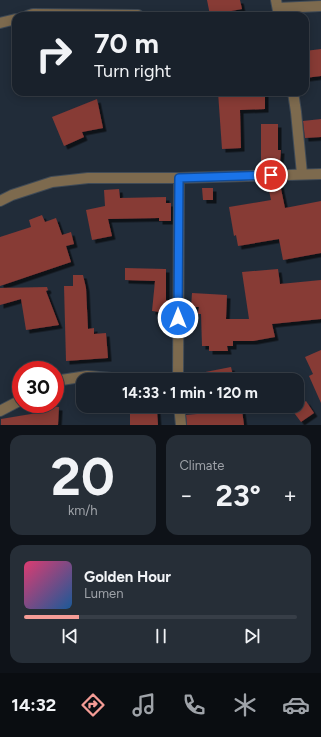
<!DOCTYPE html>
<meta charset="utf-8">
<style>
body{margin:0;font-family:Figtree,sans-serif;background:#262e37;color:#f1f3f6;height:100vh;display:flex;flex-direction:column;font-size:15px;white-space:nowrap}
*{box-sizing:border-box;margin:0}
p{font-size:13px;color:#9fa3a9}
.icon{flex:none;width:22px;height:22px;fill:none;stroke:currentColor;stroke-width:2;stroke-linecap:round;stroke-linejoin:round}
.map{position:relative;height:425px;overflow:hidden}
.side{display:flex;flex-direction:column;gap:10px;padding:10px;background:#0e1218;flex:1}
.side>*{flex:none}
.hud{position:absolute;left:12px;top:12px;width:297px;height:84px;border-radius:12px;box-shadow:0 2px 10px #0003,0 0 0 1px #373e47;background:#19212b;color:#f1f3f6;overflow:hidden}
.speed{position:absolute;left:12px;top:361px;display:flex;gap:8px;font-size:20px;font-weight:700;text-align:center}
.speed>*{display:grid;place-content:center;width:52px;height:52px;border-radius:50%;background:#19212b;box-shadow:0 2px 10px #0003,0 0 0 1px #373e47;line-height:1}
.speed .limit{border:6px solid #d22;background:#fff;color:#111}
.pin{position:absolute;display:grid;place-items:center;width:34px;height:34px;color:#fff;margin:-17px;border:2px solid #fff;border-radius:50%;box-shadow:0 1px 4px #0007}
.me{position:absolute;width:44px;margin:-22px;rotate:0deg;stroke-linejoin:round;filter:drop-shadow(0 0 3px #0008)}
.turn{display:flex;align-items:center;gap:14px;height:84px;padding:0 16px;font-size:18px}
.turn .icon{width:52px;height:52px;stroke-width:2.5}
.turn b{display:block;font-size:28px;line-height:34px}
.big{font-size:30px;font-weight:700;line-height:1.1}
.side .card{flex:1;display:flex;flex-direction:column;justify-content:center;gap:6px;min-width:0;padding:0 14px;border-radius:12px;background:#262e37}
.side .dial{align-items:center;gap:0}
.dial b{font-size:52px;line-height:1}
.song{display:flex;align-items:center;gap:12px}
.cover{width:48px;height:48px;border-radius:6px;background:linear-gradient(135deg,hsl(340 70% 55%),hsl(210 70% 35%))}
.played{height:4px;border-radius:2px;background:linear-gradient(90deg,#f59c96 20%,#373e47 20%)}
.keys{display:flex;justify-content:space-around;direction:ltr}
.heat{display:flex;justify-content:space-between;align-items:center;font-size:22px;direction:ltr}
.side .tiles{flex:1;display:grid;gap:10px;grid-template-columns:1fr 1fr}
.card:last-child{grid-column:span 2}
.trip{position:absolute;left:76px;top:373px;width:228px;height:40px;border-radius:12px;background:#19212b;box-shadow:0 2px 10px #0003,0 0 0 1px #373e47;font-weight:700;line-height:40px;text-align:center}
.tabs{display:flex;height:64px;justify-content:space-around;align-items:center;background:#0a0d11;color:#9fa3a9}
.tabs .icon{width:28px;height:28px}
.tabs .active{color:#f59c96}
.tabs b{font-size:18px;color:#f1f3f6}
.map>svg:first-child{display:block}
</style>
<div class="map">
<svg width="321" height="425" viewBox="0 0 321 425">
<defs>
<filter id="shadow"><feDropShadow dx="3.5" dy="3.5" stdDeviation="0" flood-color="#0009"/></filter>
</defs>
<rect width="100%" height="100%" fill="#212c39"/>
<g fill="#873a36" filter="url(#shadow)">
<path d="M207 0H240L242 9 210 15Z"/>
<path d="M321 49V76L305 78V51Z"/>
<path d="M218 92H265V109L240 110 241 148 222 149Z"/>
<path d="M97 99 103 128 82 132 84 137 64 146 52 117Z"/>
<path d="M321 119V137L305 138 303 121Z"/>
<path d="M261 124H278V150H281L280 162H261Z"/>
<path d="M280 184 285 208 321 201V253L283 260 279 239 238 246 236 235 234 236 229 207 271 200 268 186Z"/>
<path d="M202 188H213V200H203Z"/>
<path d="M119 189 120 198 166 197V203H171V221H159V218L108 219 112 236 92 240 86 210 105 206 104 190Z"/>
<path d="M42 215 45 222 56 218 62 235 71 232 74 244 66 246 71 262 0 286V237L31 227 29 220Z"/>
<path d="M125 268 166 269V300L169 301 168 313 152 311 155 281 125 280Z"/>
<path d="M278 269 280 284 321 280V319L272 324 275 337 253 341H233V346H227L228 351H209V346H202L201 314H198L199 307H191L192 293 227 295 226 319H249L242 272Z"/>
<path d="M73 275H83L86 288 88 329 94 328V334L106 333 108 358 66 361 64 286H73Z"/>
<path d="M47 287 48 290 46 291 59 325 26 330 21 299 0 305V288Z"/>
<path d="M321 350V403L309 376 313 374 305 357Z"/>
<path d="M231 367 234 380H191L190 375Z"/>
<path d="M306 401 314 413 301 422 292 410Z"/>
<path d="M37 405 59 407 58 425H1V419L37 413Z"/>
<path d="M223 409V413L242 410 244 425H187L186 415 208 413V412Z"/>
<path d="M157 410 158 425H130V411Z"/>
</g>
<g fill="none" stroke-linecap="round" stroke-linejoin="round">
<g stroke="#3f4a56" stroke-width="12">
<g id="minor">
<path d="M276 0 279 16"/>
<path d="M278 8 321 6"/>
<path d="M27 16 33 14 138 15"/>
<path d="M0 23 16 19"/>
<path d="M293 92 296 112 302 174"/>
<path d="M0 201 12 195 52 182 88 178H179L321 174"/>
<path d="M178 380 179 178"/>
<path d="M55 381 87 376 136 380"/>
<path d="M179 406 181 425"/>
<path d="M0 411 21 400"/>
</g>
</g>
<use href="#minor" stroke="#7d6a4e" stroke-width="10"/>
</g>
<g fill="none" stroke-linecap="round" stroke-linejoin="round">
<g stroke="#114b97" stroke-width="10">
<path id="route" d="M178 318 179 178 271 175"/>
</g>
<use href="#route" stroke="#1a73e8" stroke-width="7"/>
</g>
</svg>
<div class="speed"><div class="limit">30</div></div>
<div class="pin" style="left:271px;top:175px;background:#d93025"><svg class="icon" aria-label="arrive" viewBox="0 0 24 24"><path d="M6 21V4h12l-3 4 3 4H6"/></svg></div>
<svg class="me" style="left:178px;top:318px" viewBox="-20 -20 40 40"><circle r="17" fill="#1a73e8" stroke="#fff" stroke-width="3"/><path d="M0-11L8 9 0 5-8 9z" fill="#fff"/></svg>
<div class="trip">14:33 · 1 min · 120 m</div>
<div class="hud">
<div class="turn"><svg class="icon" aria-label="right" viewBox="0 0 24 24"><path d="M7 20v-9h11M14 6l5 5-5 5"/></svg><div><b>70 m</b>Turn right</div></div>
</div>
</div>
<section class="side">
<div class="tiles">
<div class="card dial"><b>20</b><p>km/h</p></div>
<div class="card"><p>Climate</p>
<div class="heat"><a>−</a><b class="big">23°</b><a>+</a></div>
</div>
<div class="card">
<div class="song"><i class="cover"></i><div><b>Golden Hour</b><p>Lumen</p></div></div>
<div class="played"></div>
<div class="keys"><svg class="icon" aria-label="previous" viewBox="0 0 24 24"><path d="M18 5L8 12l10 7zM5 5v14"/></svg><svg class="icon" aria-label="pause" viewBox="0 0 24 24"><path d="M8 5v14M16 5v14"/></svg><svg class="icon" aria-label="next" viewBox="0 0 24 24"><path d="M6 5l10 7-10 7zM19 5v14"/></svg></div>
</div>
</div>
</section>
<nav class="tabs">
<b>14:32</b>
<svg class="icon active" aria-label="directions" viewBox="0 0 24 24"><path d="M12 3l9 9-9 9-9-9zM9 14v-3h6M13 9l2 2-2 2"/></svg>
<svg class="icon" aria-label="music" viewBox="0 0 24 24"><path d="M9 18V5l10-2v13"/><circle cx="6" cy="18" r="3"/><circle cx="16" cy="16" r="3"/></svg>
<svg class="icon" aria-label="phone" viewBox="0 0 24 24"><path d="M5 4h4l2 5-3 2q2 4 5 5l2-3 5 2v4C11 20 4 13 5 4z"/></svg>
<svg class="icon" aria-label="climate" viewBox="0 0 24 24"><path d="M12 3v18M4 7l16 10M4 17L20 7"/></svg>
<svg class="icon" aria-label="car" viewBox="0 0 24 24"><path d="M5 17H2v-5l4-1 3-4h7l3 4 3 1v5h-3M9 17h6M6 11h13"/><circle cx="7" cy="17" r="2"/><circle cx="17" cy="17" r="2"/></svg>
</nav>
